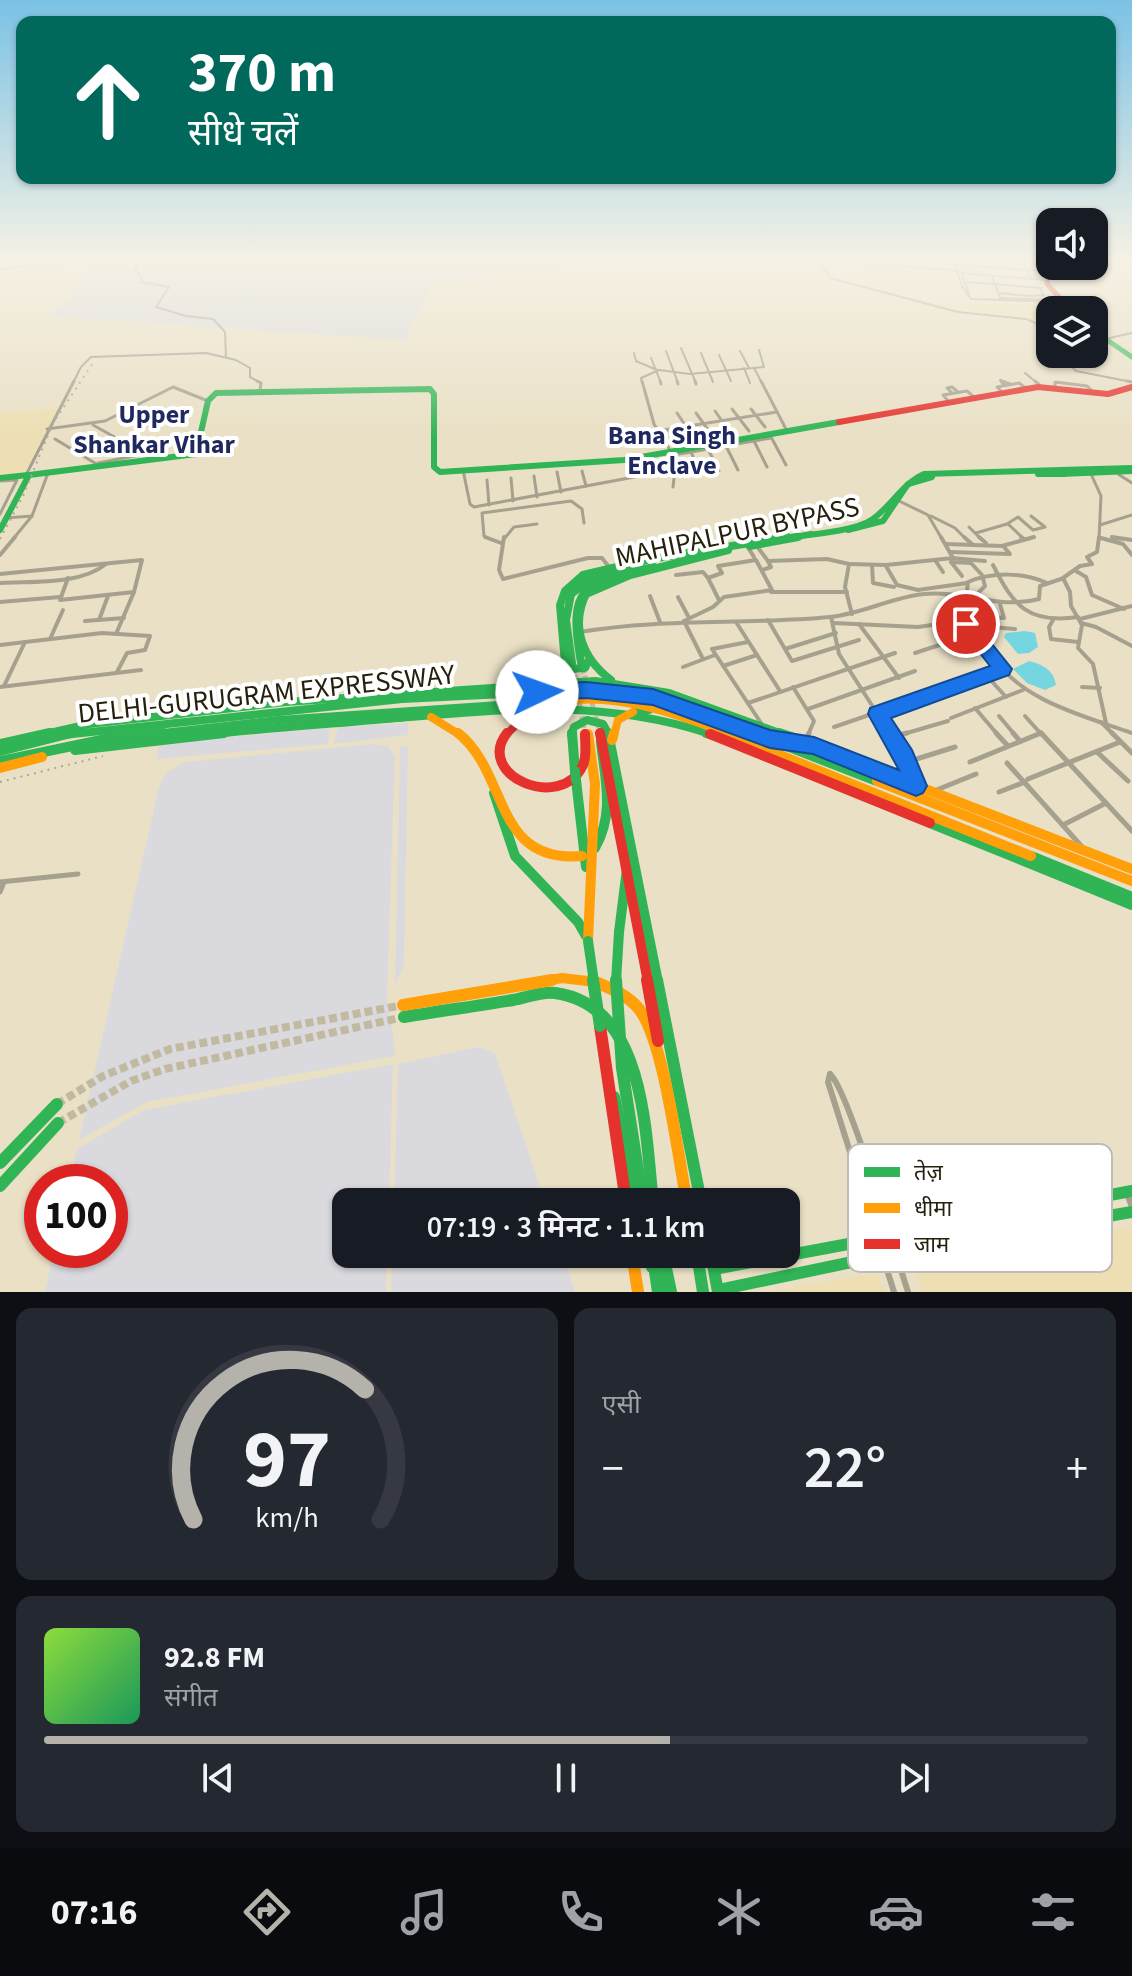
<!DOCTYPE html>
<html lang="hi">
<meta charset="utf-8">
<style>
body{margin:0;font-family:"Source Sans 3","Noto Sans Devanagari",sans-serif;background:#242831;color:#f1f3f6;height:100vh;display:flex;flex-direction:column;font-size:30px;white-space:nowrap}
*{box-sizing:border-box;margin:0}
p{font-size:26px;color:#9ea1a6}
.icon{flex:none;width:44px;height:44px;fill:none;stroke:currentColor;stroke-width:2;stroke-linecap:round;stroke-linejoin:round}
.map{position:relative;height:1292px;overflow:hidden}
.panel{display:flex;flex-direction:column;gap:16px;padding:16px;background:#0d0f14;flex:1}
.panel>*{flex:none}
.top-card{position:absolute;left:16px;top:16px;width:1100px;height:168px;border-radius:16px;box-shadow:0 2px 6px #0004;background:#00695c;color:#fff;overflow:hidden}
.tools{position:absolute;left:1036px;top:208px;display:grid;gap:16px}
.tools a{display:grid;place-items:center;width:72px;height:72px;border-radius:16px;background:#171b24;box-shadow:0 2px 6px #0004;font-size:40px}
.speed{position:absolute;left:24px;top:1164px;display:flex;gap:16px;font-size:40px;font-weight:700;text-align:center}
.speed>*{display:grid;place-content:center;width:104px;height:104px;border-radius:50%;background:#171b24;box-shadow:0 2px 6px #0004;line-height:1}
.speed .limit{border:12px solid #d22;background:#fff;color:#111}
.pin{position:absolute;display:grid;place-items:center;width:68px;height:68px;color:#fff;margin:-34px;border:4px solid #fff;border-radius:50%;box-shadow:0 2px 8px #0007}
.me{position:absolute;width:88px;margin:-44px;rotate:87deg;stroke-linejoin:round;filter:drop-shadow(0 0 6px #0008)}
.turn{display:flex;align-items:center;gap:28px;height:168px;padding:0 40px;font-size:36px}
.turn .icon{width:104px;height:104px;stroke-width:2.5}
.turn b{display:block;font-size:56px;line-height:68px}
.big{font-size:60px;font-weight:600;line-height:1.1}
.panel .widget{flex:1;display:flex;flex-direction:column;justify-content:center;gap:12px;min-width:0;padding:0 28px;border-radius:16px;background:#242831}
.panel .dial{align-items:center;gap:0}
.dial svg{height:208px;overflow:visible;fill:none;stroke:#363941;stroke-width:7;stroke-linecap:round;text-anchor:middle}
.dial text{fill:#f1f3f6;stroke:none}
.song{display:flex;align-items:center;gap:24px}
.cover{width:96px;height:96px;border-radius:12px;background:linear-gradient(135deg,hsl(90 70% 55%),hsl(150 70% 35%))}
.played{height:8px;border-radius:4px;background:linear-gradient(90deg,#b4b2aa 60%,#363941 60%)}
.keys{display:flex;justify-content:space-around;direction:ltr}
.heat{display:flex;justify-content:space-between;align-items:center;font-size:44px;direction:ltr}
.panel .tiles{flex:1;display:grid;gap:16px;grid-template-columns:1fr 1fr}
.widget:last-child{grid-column:span 2}
.trip{position:absolute;left:332px;top:1188px;width:468px;height:80px;border-radius:16px;background:#171b24;box-shadow:0 2px 6px #0004;font-weight:600;line-height:80px;text-align:center}
.menu{display:flex;height:128px;justify-content:space-around;align-items:center;background:#090b0e;color:#9ea1a6}
.menu .icon{width:56px;height:56px}
.menu .selected{color:#b4b2aa}
.menu b{font-size:36px;color:#f1f3f6}
.map>svg:first-child{display:block}
</style>
<div class="map">
<svg width="1132" height="1292" viewBox="0 0 1132 1292">
<rect width="100%" height="100%" fill="#e9e0c5"/>
<g fill="#eddfb3">
<path d="M958 303 1058 305 1063 310H1050V326L1008 316 972 314 964 312Z"/>
<path d="M58 408 24 473 0 475V412Z"/>
<path d="M1132 1227V1292H922L914 1266Z"/>
<path d="M877 1274 885 1292H766L872 1274Z"/>
</g>
<g fill="#dadade">
<path d="M113 258H614L433 282 405 340 47 316 70 299 90 271 100 269Z"/>
<path d="M408 723V735L333 744 338 727Z"/>
<path d="M328 728 330 729 328 744 156 759 160 743Z"/>
<path d="M373 744 388 746 395 756 387 996C388 1013 397 1044 394 1056L147 1102 79 1140 159 787 166 773 185 762Z"/>
<path d="M408 746 404 964 395 985 400 747Z"/>
<path d="M479 1047 495 1053 545 1202H394L398 1064Z"/>
<path d="M393 1064 389 1202H346V1254H387L386 1292H45L54 1250H110V1182H70L77 1149 144 1110Z"/>
<path d="M392 1254H563L575 1292H391Z"/>
</g>
<g fill="#76d6e0">
<path d="M1025 631 1035 633 1038 647 1029 653 1018 654 1004 637 1006 633Z"/>
<path d="M1029 661C1043 665 1053 669 1056 685L1045 690 1027 683 1013 669Z"/>
</g>
<g fill="none" stroke-linecap="round" stroke-linejoin="round">
<g stroke="#c2baa0" stroke-width="5" stroke-dasharray="5 2" stroke-linecap="butt">
<path d="M581 662 600 733"/>
<path d="M573 668 585 734"/>
</g>
<g stroke="#c2baa0" stroke-width="8" stroke-dasharray="8 4" stroke-linecap="butt">
<path d="M57 1104 103 1076 170 1049 403 1005"/>
<path d="M58 1123 131 1081 165 1069 404 1017"/>
</g>
<g stroke="#a6a08f" stroke-width="2">
<path d="M59 258 71 261"/>
<path d="M139 258 135 270 141 276V282L169 287 156 307 186 316 213 319 225 332 226 357"/>
<path d="M817 258 830 278 958 312 1026 319 1050 329"/>
<path d="M953 258 962 286 971 299 1063 302"/>
<path d="M978 258 1049 264"/>
<path d="M1020 258 1032 279"/>
<path d="M1095 258 1132 259"/>
<path d="M817 259 960 271"/>
<path d="M892 259 951 264"/>
<path d="M958 265 1041 271"/>
<path d="M0 270 31 264 67 263"/>
<path d="M961 272 969 294"/>
<path d="M961 273 1046 280"/>
<path d="M991 275 1001 300"/>
<path d="M967 282 1042 288"/>
<path d="M998 293 1030 296"/>
<path d="M1030 296 1044 295 1040 289"/>
<path d="M1000 298 1053 300"/>
<path d="M1105 339 1132 333"/>
<path d="M1050 341 1045 343 1050 348"/>
<path d="M681 348 696 383"/>
<path d="M666 351 678 383"/>
<path d="M740 351 749 368"/>
<path d="M634 353 636 361 657 370"/>
<path d="M701 353 713 382"/>
<path d="M1058 354 1076 371 1132 382"/>
<path d="M719 355 731 381"/>
<path d="M651 358 661 383"/>
<path d="M744 368 750 383"/>
<path d="M754 368 762 383"/>
<path d="M1025 373 1037 383"/>
<path d="M73 383 81 367 91 357 206 353 236 360 250 368V377L261 383"/>
<path d="M642 383 641 378 659 370 690 374 764 367 759 350"/>
<path d="M1002 383 1000 380 1007 383"/>
<path d="M1055 383H1063"/>
</g>
<g stroke="#a6a08f" stroke-width="3">
<path d="M257 381 261 383 260 391"/>
<path d="M642 381 654 424 676 460 673 487"/>
<path d="M660 381 661 384"/>
<path d="M677 381 678 384"/>
<path d="M695 381 696 384"/>
<path d="M761 381 787 431"/>
<path d="M1001 381 1004 385"/>
<path d="M1002 381 1010 384"/>
<path d="M1035 381 1042 387"/>
<path d="M1127 381 1132 382"/>
<path d="M1055 388V382L1087 386 1093 392"/>
<path d="M952 393 947 388 952 387 958 392"/>
<path d="M1003 393 997 387 1019 383 1027 389"/>
<path d="M949 402 943 395 967 391 975 398"/>
<path d="M732 409 749 431"/>
<path d="M751 409 765 427"/>
<path d="M715 411 732 435"/>
<path d="M123 413 149 426 184 409"/>
<path d="M677 413 696 441"/>
<path d="M696 413 714 438"/>
<path d="M93 425 145 454 98 463"/>
<path d="M47 429 105 421 173 387 208 401"/>
<path d="M668 430 678 444"/>
<path d="M657 431 777 412"/>
<path d="M770 435 786 465"/>
<path d="M55 439 98 465"/>
<path d="M754 441 767 467"/>
<path d="M726 446 738 470"/>
<path d="M708 449 719 471"/>
<path d="M691 452 698 468"/>
<path d="M674 455 771 438"/>
<path d="M463 470 470 504 474 507 677 469"/>
<path d="M582 471 586 486"/>
<path d="M557 472 561 492"/>
<path d="M1091 474 1101 496 1099 539"/>
<path d="M1118 474 1132 483"/>
<path d="M26 475 74 381"/>
<path d="M534 476 537 497"/>
<path d="M511 478 513 501"/>
<path d="M487 480 489 505"/>
<path d="M0 481 17 480 0 514"/>
<path d="M897 500 928 515 942 539"/>
<path d="M931 516 955 528 966 539"/>
<path d="M6 518 32 516"/>
<path d="M1008 524 1024 539"/>
<path d="M1100 525 1132 515"/>
<path d="M969 527 981 539"/>
<path d="M976 533 1007 524 1018 517 1033 530 1045 527 1031 516"/>
<path d="M13 539 32 516 48 473"/>
<path d="M490 539 484 536 482 513 571 501 582 509 584 523"/>
<path d="M504 539 514 527 537 524"/>
<path d="M1028 539 1034 537"/>
<path d="M1112 539H1123"/>
</g>
<g stroke="#a6a08f" stroke-width="4">
<path d="M485 537 501 543"/>
<path d="M504 537 499 570 503 579 588 558H602L609 567"/>
<path d="M964 537 972 544"/>
<path d="M979 537 986 543"/>
<path d="M1021 537 1024 539"/>
<path d="M1099 537 1097 552 1087 557 1092 564 1080 566 1063 578 1070 592 1071 606 1082 625 1078 648 1093 664 1106 723"/>
<path d="M1101 538 1123 544 1132 555"/>
<path d="M1113 541 1112 537 1132 540"/>
<path d="M946 544 1002 546 1034 537"/>
<path d="M756 545 768 561 827 559 849 564 845 587 852 614"/>
<path d="M747 546 754 557"/>
<path d="M950 552 1010 554 1003 546"/>
<path d="M0 555 15 537"/>
<path d="M952 558 985 561"/>
<path d="M935 560 943 572"/>
<path d="M951 562 971 563 982 575 985 586 979 592 980 602"/>
<path d="M951 562 962 576"/>
<path d="M849 564 886 565 953 558 941 537"/>
<path d="M872 565 873 583 894 587"/>
<path d="M993 565C1014 607 1029 624 1078 617"/>
<path d="M886 566 897 585 918 590 967 583"/>
<path d="M762 570 771 567 768 561"/>
<path d="M1076 571 1086 577 1092 595 1124 609"/>
<path d="M0 574 142 560 134 592 116 634"/>
<path d="M676 575 703 572 708 578 722 573 718 566 756 560 772 590 724 597 713 607 684 621"/>
<path d="M68 578 60 600 134 592"/>
<path d="M708 578 719 600"/>
<path d="M1 583C33 581 80 585 106 564"/>
<path d="M771 592H847"/>
<path d="M650 596 660 622"/>
<path d="M947 596 956 621"/>
<path d="M678 597 688 616"/>
<path d="M966 598 968 582C992 572 1023 572 1047 583"/>
<path d="M969 600C976 617 979 637 989 652 1020 701 1081 715 1132 733"/>
<path d="M0 602 60 597"/>
<path d="M975 616 1004 618 1000 604"/>
<path d="M831 617 839 654 891 735"/>
<path d="M1080 619 1132 606"/>
<path d="M99 620 108 596"/>
<path d="M768 620 792 661 859 640"/>
<path d="M1053 620 1049 627 1051 639 1078 642"/>
<path d="M85 621 124 618"/>
<path d="M684 621 703 659"/>
<path d="M736 622 780 691"/>
<path d="M833 623 918 627 960 621 966 624 982 646 987 647"/>
<path d="M1081 623 1096 627 1132 646"/>
<path d="M859 624 899 678"/>
<path d="M978 626 1015 629"/>
<path d="M580 632C663 618 746 625 830 617 862 614 892 597 924 594 964 590 999 610 1039 599L1040 586 1064 578"/>
<path d="M50 639 63 610"/>
<path d="M748 642 712 649 763 726"/>
<path d="M0 645 102 633 150 636 145 650 127 653 117 672"/>
<path d="M785 649 836 633"/>
<path d="M915 653 973 634"/>
<path d="M723 666 757 655"/>
<path d="M683 667 715 655"/>
<path d="M986 675 1006 697"/>
<path d="M4 686 25 642"/>
<path d="M0 687 141 670"/>
<path d="M793 687 814 721 808 735"/>
<path d="M1082 687 1100 688"/>
<path d="M748 703 895 653"/>
<path d="M975 708 998 735"/>
<path d="M808 709 915 671"/>
<path d="M999 716 1015 735"/>
<path d="M1025 716 1042 735"/>
<path d="M951 718 1023 690"/>
<path d="M1101 722 1114 735"/>
<path d="M834 727 1003 669"/>
<path d="M900 735 948 721"/>
<path d="M1037 735 1041 733"/>
</g>
<g stroke="#a6a08f" stroke-width="5">
<path d="M889 733 905 757 915 783"/>
<path d="M996 733 1008 746"/>
<path d="M1013 733 1020 741"/>
<path d="M1041 733 1132 831"/>
<path d="M1112 733 1132 753"/>
<path d="M892 737 907 733"/>
<path d="M805 742 809 733"/>
<path d="M1097 752 1128 781"/>
<path d="M907 762 955 747"/>
<path d="M970 762 1041 733"/>
<path d="M1007 763 1084 849"/>
<path d="M1028 779 1120 742"/>
<path d="M934 791 976 774"/>
<path d="M999 792 1025 782"/>
<path d="M1063 825 1106 803"/>
<path d="M0 882 78 874"/>
<path d="M0 892 4 882"/>
</g>
<g stroke="#a6a08f" stroke-width="6">
<path d="M830 1074C849 1091 896 1256 908 1292"/>
<path d="M830 1074 828 1082 894 1292"/>
<path d="M1127 1194 1132 1207"/>
</g>
<path stroke="#30b455" stroke-width="5" d="M1094 331 1132 357"/>
<g stroke="#30b455" stroke-width="6">
<path d="M1038 474H1064"/>
<path d="M1060 474 1132 471"/>
<path d="M0 478 28 475"/>
<path d="M0 530 29 475 196 454 208 401 216 393 430 389 434 394V467L440 472 624 460 839 422"/>
<path d="M848 530 883 521 908 484 932 477"/>
<path d="M775 539C800 535 853 533 873 519 892 505 902 484 924 474L1132 468"/>
<path d="M788 539 811 534"/>
</g>
<g stroke="#30b455" stroke-width="8">
<path d="M750 546 798 537"/>
<path d="M581 662C567 585 583 582 654 567"/>
<path d="M566 663 570 669 585 668 588 662"/>
<path d="M572 663 566 620 571 594 592 578 634 566"/>
<path d="M611 680C583 659 570 627 586 594L630 575 728 550"/>
<path d="M560 681 566 675 560 605 565 591 583 575 651 559 787 537"/>
<path d="M634 712 649 710"/>
<path d="M41 735 89 724 286 702 595 681 669 693 785 735"/>
<path d="M63 735 402 699 586 690 625 692 682 705 758 735"/>
<path d="M145 735 279 720 573 700"/>
<path d="M204 735C268 728 333 724 397 718 506 709 604 699 710 734"/>
<path d="M571 735 574 727 587 720 603 724 609 735"/>
</g>
<g stroke="#30b455" stroke-width="10">
<path d="M572 733 575 771"/>
<path d="M608 733 658 982"/>
<path d="M706 733 710 734"/>
<path d="M753 733 877 781"/>
<path d="M779 733 797 739"/>
<path d="M0 744 50 733"/>
<path d="M75 750 224 733"/>
<path d="M0 751 71 733"/>
<path d="M0 761 106 739 163 733"/>
<path d="M576 780 586 867"/>
<path d="M494 793 515 856 578 922 586 936"/>
<path d="M930 823 1132 905"/>
<path d="M595 848C615 813 605 780 601 742"/>
<path d="M1031 856 1132 897"/>
<path d="M619 932 627 869"/>
</g>
<g stroke="#30b455" stroke-width="12">
<path d="M657 980 701 1202"/>
<path d="M404 1017C440 1011 477 1006 513 1000 526 998 541 991 555 993 646 1005 645 1133 653 1202"/>
<path d="M614 1097 635 1202"/>
<path d="M0 1163 57 1104"/>
<path d="M0 1186 58 1123"/>
<path d="M647 1254 652 1267"/>
<path d="M663 1254 671 1292"/>
<path d="M697 1254 703 1292"/>
<path d="M711 1254 718 1292"/>
<path d="M714 1269 1132 1191"/>
<path d="M658 1279 666 1292"/>
<path d="M718 1290 895 1253 1132 1212"/>
</g>
<g stroke="#ff9f0a" stroke-width="8">
<path d="M573 700C627 696 681 715 730 735"/>
<path d="M431 717 460 735"/>
<path d="M614 735 618 720 633 712"/>
</g>
<g stroke="#ff9f0a" stroke-width="10">
<path d="M458 733C509 773 493 864 582 856"/>
<path d="M725 733 1031 856"/>
<path d="M588 734 595 784 588 941"/>
<path d="M612 740 614 733"/>
<path d="M791 742 814 746"/>
<path d="M814 746 1132 869"/>
<path d="M0 768 42 757"/>
<path d="M877 781 1132 881"/>
<path d="M540 982 562 978 595 982"/>
</g>
<g stroke="#ff9f0a" stroke-width="12">
<path d="M591 980C607 987 627 994 639 1009 664 1040 678 1158 687 1202"/>
<path d="M403 1005 552 980"/>
<path d="M632 1254 638 1292"/>
</g>
<path stroke="#e5322d" stroke-width="5" d="M1050 259 1047 284 1071 310"/>
<path stroke="#e5322d" stroke-width="6" d="M839 422 1038 387 1108 394 1132 387"/>
<path stroke="#e5322d" stroke-width="8" d="M506 735 522 719 554 710"/>
<g stroke="#e5322d" stroke-width="10">
<path d="M507 733C474 775 561 813 583 765 587 756 585 744 585 734"/>
<path d="M600 733 648 982"/>
<path d="M710 734 930 823"/>
</g>
<g stroke="#e5322d" stroke-width="12">
<path d="M647 980 658 1041"/>
<path d="M600 1026 626 1202"/>
</g>
<g stroke="#aea995" stroke-width="2" stroke-dasharray="2 5" stroke-linecap="butt">
<path d="M0 539 23 496 53 423 93 363"/>
<path d="M0 782 103 756"/>
</g>
<g stroke="#30b455" stroke-width="10">
<path d="M575 771 576 780"/>
<path d="M588 941 594 982"/>
<path d="M616 982 619 932"/>
</g>
<g stroke="#30b455" stroke-width="12">
<path d="M593 980 600 1026"/>
<path d="M616 980 622 1068 643 1202"/>
<path d="M654 1265 658 1292"/>
</g>
</g>
<linearGradient id="sky" x2="0" y2="1"><stop stop-color="#7ac2e5"/><stop offset="0.59" stop-color="#f5f1e5"/><stop offset="1" stop-color="#f5f1e5" stop-opacity="0"/></linearGradient>
<rect width="1132" height="439" fill="url(#sky)"/>
<path fill="#1a73e8" stroke="#114b97" stroke-width="2" d="M966 617 972 619 1012 669 1009 675 891 718 912 750 927 786 923 793 916 796 813 754 770 748 653 705 586 698 537 700 530 698 528 692 530 687 537 684 586 682 653 689 770 730 814 737 899 770 868 714 870 708 990 666 957 624Z"/>
<g text-anchor="middle" stroke-width="8" stroke-linejoin="round" paint-order="stroke">
<g font-size="26" font-weight="bold" fill="#202860" stroke="#fff">
<text x="154" y="423">Upper<tspan x="154" dy="30">Shankar Vihar</tspan></text>
<text x="672" y="444">Bana Singh<tspan x="672" dy="30">Enclave</tspan></text>
</g>
<g font-size="28" fill="#26200c" stroke="#fff">
<text transform="translate(737 531) rotate(-12)" y="10">MAHIPALPUR BYPASS</text>
<text transform="translate(266 693) rotate(-6)" y="10">DELHI-GURUGRAM EXPRESSWAY</text>
</g>
</g>
<rect x="848" y="1144" width="264" height="128" rx="12" fill="#fff" stroke="#bebcb6" stroke-width="2"/>
<rect x="864" y="1167" width="36" height="10" fill="#30b455"/>
<rect x="864" y="1203" width="36" height="10" fill="#ff9f0a"/>
<rect x="864" y="1239" width="36" height="10" fill="#e5322d"/>
<g font-size="22" fill="#26200c">
<text x="914" y="1180">तेज़</text>
<text x="914" y="1216">धीमा</text>
<text x="914" y="1252">जाम</text>
</g>
</svg>
<div class="tools">
<a><svg class="icon" aria-label="sound" viewBox="0 0 24 24"><path d="M4 9h4l5-4v14l-5-4H4zM17 9q2 3 0 6"/></svg></a>
<a><svg class="icon" aria-label="layers" viewBox="0 0 24 24"><path d="M12 4l9 5-9 5-9-5zM3 14l9 5 9-5"/></svg></a>
</div>
<div class="speed"><div class="limit">100</div></div>
<div class="pin" style="left:966px;top:624px;background:#d93025"><svg class="icon" aria-label="arrive" viewBox="0 0 24 24"><path d="M6 21V4h12l-3 4 3 4H6"/></svg></div>
<svg class="me" style="left:537px;top:692px" viewBox="-20 -20 40 40"><circle r="19" fill="#fff"/><path d="M0-13L10 11 0 6-10 11z" fill="#1a73e8"/></svg>
<div class="trip">07:19 · 3 मिनट · 1.1 km</div>
<div class="top-card">
<div class="turn"><svg class="icon" aria-label="ahead" viewBox="0 0 24 24"><path d="M12 20V5M6 11l6-6 6 6"/></svg><div><b>370 m</b>सीधे चलें</div></div>
</div>
</div>
<section class="panel">
<div class="tiles">
<div class="widget dial"><svg viewBox="0 0 100 80">
<path d="M14 69A42 42 0 1 1 86 69"/>
<path d="M14 69A42 42 0 0 1 80 19" stroke="#b4b2aa"/>
<text x="50" y="56" font-size="32" font-weight="700">97</text>
<text x="50" y="72" font-size="11">km/h</text>
</svg></div>
<div class="widget"><p>एसी</p>
<div class="heat"><a>−</a><b class="big">22°</b><a>+</a></div>
</div>
<div class="widget">
<div class="song"><i class="cover"></i><div><b>92.8 FM</b><p>संगीत</p></div></div>
<div class="played"></div>
<div class="keys"><svg class="icon" aria-label="previous" viewBox="0 0 24 24"><path d="M18 5L8 12l10 7zM5 5v14"/></svg><svg class="icon" aria-label="pause" viewBox="0 0 24 24"><path d="M8 5v14M16 5v14"/></svg><svg class="icon" aria-label="next" viewBox="0 0 24 24"><path d="M6 5l10 7-10 7zM19 5v14"/></svg></div>
</div>
</div>
</section>
<nav class="menu">
<b>07:16</b>
<svg class="icon selected" aria-label="directions" viewBox="0 0 24 24"><path d="M12 3l9 9-9 9-9-9zM9 14v-3h6M13 9l2 2-2 2"/></svg>
<svg class="icon" aria-label="music" viewBox="0 0 24 24"><path d="M9 18V5l10-2v13"/><circle cx="6" cy="18" r="3"/><circle cx="16" cy="16" r="3"/></svg>
<svg class="icon" aria-label="phone" viewBox="0 0 24 24"><path d="M5 4h4l2 5-3 2q2 4 5 5l2-3 5 2v4C11 20 4 13 5 4z"/></svg>
<svg class="icon" aria-label="climate" viewBox="0 0 24 24"><path d="M12 3v18M4 7l16 10M4 17L20 7"/></svg>
<svg class="icon" aria-label="car" viewBox="0 0 24 24"><path d="M5 17H2v-5l4-1 3-4h7l3 4 3 1v5h-3M9 17h6M6 11h13"/><circle cx="7" cy="17" r="2"/><circle cx="17" cy="17" r="2"/></svg>
<svg class="icon" aria-label="filters" viewBox="0 0 24 24"><path d="M4 7h16M4 17h16"/><circle cx="9" cy="7" r="2"/><circle cx="15" cy="17" r="2"/></svg>
</nav>
